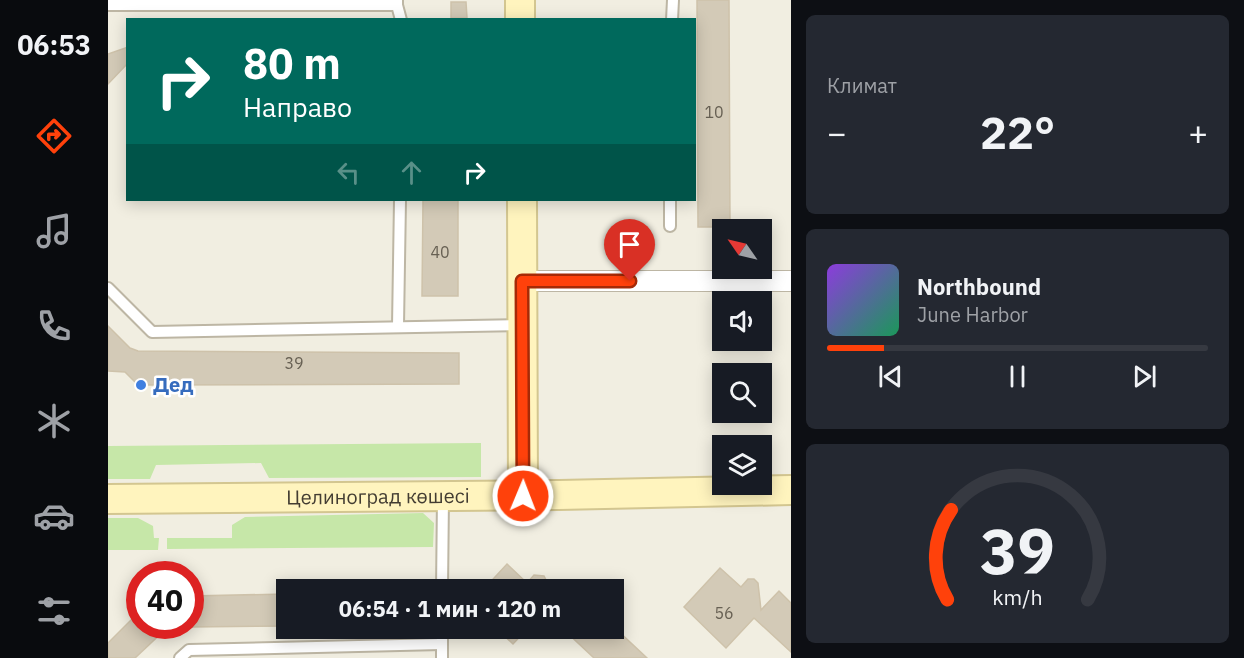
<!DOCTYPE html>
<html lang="ru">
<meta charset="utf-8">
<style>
body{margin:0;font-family:"IBM Plex Sans",sans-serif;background:#242831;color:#f1f3f6;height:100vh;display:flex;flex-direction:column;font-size:22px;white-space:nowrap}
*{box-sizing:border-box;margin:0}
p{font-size:20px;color:#9ea1a6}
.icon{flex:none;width:33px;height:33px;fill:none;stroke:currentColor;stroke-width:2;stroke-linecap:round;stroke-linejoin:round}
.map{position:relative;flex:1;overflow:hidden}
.details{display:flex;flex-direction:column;gap:15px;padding:15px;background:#0d0f14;width:453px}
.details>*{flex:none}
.guide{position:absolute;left:18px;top:18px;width:570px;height:183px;border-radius:0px;box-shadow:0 3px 15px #0003;background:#00695c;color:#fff;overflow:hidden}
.needle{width:39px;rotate:304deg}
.buttons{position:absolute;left:604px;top:219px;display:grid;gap:12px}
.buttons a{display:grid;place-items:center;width:60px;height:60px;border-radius:0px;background:#171b24;box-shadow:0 3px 15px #0003;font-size:30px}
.speed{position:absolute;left:18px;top:561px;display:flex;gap:12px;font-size:30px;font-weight:700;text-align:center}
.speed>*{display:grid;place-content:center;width:78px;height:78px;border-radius:50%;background:#171b24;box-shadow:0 3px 15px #0003;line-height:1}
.speed .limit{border:9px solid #d22;background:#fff;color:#111}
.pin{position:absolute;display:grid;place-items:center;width:51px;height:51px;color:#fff;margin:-62px -26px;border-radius:50% 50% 50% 0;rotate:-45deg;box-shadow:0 0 6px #0007}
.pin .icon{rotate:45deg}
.me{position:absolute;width:66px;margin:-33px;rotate:1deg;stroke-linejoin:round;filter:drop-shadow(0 0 4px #0008)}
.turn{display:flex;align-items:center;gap:21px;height:126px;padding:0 18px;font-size:27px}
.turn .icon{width:78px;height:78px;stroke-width:2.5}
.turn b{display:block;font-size:42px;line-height:51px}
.lanes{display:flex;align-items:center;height:57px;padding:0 18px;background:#0003;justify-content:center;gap:30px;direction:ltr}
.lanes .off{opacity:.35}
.big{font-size:45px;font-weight:700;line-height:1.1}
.details .tile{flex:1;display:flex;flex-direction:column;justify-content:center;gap:9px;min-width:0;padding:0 21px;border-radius:9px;background:#242831}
.details .dial{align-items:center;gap:0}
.dial svg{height:156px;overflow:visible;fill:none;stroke:#363941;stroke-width:7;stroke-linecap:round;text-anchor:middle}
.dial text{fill:#f1f3f6;stroke:none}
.song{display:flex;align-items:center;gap:18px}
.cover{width:72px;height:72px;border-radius:9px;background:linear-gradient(135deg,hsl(270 70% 55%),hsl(150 70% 35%))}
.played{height:6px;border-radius:3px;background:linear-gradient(90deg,#ff410b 15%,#363941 15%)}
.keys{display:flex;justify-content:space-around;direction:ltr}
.heat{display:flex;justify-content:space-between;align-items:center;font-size:33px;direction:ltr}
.trip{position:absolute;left:168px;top:579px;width:348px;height:60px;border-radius:0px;background:#171b24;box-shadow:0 3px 15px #0003;font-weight:700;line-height:60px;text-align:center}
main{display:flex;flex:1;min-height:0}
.menu{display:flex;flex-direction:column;width:108px;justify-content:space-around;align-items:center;background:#090b0e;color:#9ea1a6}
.menu .icon{width:42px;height:42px}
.menu .selected{color:#ff410b}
.menu b{font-size:27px;color:#f1f3f6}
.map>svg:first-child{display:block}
</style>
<main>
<nav class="menu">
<b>06:53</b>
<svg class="icon selected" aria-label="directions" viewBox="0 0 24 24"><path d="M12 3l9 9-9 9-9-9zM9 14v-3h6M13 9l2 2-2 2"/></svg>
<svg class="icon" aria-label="music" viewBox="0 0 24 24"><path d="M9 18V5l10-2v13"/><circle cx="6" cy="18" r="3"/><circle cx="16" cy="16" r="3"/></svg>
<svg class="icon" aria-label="phone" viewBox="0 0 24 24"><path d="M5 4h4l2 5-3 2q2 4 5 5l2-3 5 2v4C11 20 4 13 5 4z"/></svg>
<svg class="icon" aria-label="climate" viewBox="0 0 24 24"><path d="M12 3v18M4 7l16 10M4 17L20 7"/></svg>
<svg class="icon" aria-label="car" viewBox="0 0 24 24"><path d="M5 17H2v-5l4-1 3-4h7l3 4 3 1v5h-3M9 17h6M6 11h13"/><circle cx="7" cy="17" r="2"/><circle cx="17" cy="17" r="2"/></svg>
<svg class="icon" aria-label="filters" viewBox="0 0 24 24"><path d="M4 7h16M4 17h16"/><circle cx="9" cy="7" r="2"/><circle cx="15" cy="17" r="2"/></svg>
</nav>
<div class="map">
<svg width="683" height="658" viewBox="0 0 683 658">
<rect width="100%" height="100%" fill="#f1eee1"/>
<g fill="#c6e7a8">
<path d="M373 443V477L161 478 153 463 48 465 42 479H0V446Z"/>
<path d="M315 513 326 523 325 547 59 549V538H124V525L137 517Z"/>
<path d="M0 518H30L45 526 46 538H51L50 550H0Z"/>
</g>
<g fill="#d3cab7" stroke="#cec2aa" stroke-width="1.5">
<path d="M589 0H621L622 227H590Z"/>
<path d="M343 2H358L359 18H343Z"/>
<path d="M20 47V63L0 84V54Z"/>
<path d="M315 200H350V296H314Z"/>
<path d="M0 326 22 348 30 351 351 353V384L30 385 17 372 0 371Z"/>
<path d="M399 564 419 583 426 575 436 576 443 590H375Z"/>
<path d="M612 568 633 587 640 579H646L650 583 653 610 671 591 683 603V652L646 618 618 648 576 607Z"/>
<path d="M178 594V626L82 627V596Z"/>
<path d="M32 611V626H61L27 658H0V643Z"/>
<path d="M388 628H420L405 644Z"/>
<path d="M454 628H507L539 658H486Z"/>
</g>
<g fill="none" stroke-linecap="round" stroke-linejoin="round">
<g stroke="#bdb6a4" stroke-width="14">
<g id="lane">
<path d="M0 5H289V0"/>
<path d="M289 5 293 20"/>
<path d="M564 20 565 0"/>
<path d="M562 226V200"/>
<path d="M0 288 44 332 415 325"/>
<path d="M290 326 292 200"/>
<path d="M334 590 335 497"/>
<path d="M334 628V658"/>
<path d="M72 658 81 650 334 644"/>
</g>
</g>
<g stroke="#bdb6a4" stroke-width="22">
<path id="street" d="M414 281H683"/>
</g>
<g stroke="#d3c690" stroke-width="32">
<g id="secondary">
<path d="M412 0V20"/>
<path d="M414 200 415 496"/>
<path id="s1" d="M0 499 451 495 683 490"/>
</g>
</g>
<use href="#lane" stroke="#fff" stroke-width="10"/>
<use href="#street" stroke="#fff" stroke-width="20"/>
<use href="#secondary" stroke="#fff4be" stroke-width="28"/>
</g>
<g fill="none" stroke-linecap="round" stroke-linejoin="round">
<g stroke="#a62a07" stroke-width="15">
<path id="route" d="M415 496 414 281H522"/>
</g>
<use href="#route" stroke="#ff410b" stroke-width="10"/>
</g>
<circle fill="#3f7fe0" stroke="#fff" stroke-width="2" cx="33" cy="385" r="6"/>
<g text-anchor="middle" stroke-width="5" stroke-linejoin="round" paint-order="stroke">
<g font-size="16" fill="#676053">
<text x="606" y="118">10</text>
<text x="332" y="258">40</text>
<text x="186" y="369">39</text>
<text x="616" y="619">56</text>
</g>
<g font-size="20" font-weight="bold" fill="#366cbe" stroke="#fff" text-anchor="start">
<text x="45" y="392">Дед</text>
</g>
<g font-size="20" fill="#433d32" stroke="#fff">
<text dy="7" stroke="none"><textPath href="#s1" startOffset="270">Целиноград көшесі</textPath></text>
</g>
</g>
</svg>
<div class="buttons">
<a><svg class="needle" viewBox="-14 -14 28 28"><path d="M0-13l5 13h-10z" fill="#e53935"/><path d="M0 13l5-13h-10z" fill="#9ea1a6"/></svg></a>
<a><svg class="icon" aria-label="sound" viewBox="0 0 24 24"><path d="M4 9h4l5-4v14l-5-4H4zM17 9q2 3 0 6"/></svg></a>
<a><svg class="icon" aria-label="search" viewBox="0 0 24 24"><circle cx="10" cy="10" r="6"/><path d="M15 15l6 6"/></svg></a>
<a><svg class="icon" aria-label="layers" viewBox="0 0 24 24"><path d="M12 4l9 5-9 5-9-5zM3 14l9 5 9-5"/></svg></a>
</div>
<div class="speed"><div class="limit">40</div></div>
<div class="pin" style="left:522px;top:281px;background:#d93025"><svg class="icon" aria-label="arrive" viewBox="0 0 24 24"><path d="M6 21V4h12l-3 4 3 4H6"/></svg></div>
<svg class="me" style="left:415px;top:496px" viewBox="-20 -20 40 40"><circle r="17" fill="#ff410b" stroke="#fff" stroke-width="3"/><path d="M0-11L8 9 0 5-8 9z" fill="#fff"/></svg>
<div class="trip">06:54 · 1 мин · 120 m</div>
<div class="guide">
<div class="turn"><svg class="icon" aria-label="right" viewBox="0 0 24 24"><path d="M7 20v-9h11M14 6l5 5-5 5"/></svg><div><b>80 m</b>Направо</div></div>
<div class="lanes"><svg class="icon off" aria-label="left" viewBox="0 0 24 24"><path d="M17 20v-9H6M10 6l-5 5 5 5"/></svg><svg class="icon off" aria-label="ahead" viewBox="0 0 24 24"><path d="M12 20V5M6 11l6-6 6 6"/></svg><svg class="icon" aria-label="right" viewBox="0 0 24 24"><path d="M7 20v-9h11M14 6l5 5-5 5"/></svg></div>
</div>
</div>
<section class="details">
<div class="tile"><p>Климат</p>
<div class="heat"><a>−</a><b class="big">22°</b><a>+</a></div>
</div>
<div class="tile">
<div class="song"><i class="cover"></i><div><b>Northbound</b><p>June Harbor</p></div></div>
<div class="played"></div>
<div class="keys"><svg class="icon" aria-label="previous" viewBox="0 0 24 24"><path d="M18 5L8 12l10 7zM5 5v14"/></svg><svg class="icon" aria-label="pause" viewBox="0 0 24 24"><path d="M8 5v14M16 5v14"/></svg><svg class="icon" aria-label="next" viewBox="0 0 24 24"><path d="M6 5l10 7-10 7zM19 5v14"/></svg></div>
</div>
<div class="tile dial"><svg viewBox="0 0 100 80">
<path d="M14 69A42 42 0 1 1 86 69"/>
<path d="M14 69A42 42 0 0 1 16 23" stroke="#ff410b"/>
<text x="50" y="56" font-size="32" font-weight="700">39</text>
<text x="50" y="72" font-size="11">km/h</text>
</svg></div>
</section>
</main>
